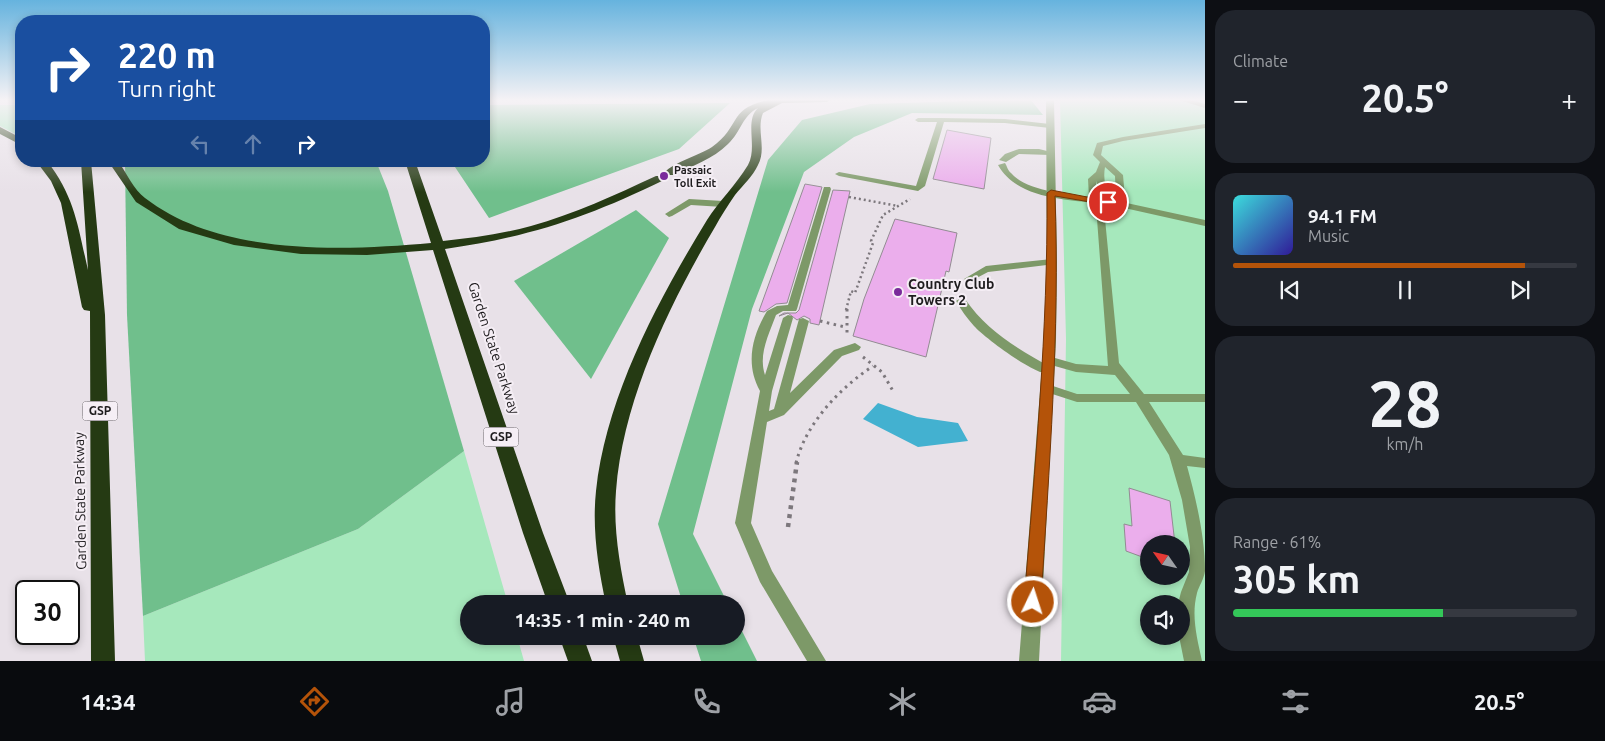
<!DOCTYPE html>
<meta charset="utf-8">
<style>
body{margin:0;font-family:Ubuntu,sans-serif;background:#20242c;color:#f1f3f6;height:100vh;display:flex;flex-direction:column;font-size:19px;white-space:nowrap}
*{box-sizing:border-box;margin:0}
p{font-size:16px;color:#9ea1a6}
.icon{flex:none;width:28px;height:28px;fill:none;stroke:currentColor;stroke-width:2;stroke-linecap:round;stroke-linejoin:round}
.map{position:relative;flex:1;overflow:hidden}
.drawer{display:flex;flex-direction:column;gap:10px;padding:10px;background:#0d0f14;width:400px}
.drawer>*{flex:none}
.hud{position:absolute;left:15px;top:15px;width:475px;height:152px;border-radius:20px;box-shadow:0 2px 8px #0003;background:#1a4fa0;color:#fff;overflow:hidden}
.needle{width:32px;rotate:304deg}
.tools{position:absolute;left:1140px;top:535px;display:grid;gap:10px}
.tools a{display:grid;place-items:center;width:50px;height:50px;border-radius:50%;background:#171b24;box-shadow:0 2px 8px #0003;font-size:25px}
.speed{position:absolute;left:15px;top:580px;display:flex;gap:10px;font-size:25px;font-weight:700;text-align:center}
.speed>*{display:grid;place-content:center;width:65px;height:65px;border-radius:50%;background:#171b24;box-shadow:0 2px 8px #0003;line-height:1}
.speed .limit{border:2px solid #111;border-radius:8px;background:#fff;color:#111}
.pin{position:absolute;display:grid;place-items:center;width:42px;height:42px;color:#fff;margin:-21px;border:2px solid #fff;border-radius:50%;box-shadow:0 1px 5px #0007}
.me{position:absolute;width:55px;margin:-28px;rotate:4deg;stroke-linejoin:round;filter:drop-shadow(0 0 4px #0008)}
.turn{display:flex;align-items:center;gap:18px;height:105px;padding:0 20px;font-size:22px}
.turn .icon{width:65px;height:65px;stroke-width:2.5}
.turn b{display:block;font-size:35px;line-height:42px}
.lanes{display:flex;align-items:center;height:48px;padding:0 20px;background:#0003;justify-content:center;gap:25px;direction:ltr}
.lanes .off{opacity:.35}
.big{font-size:38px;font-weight:600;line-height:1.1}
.drawer .widget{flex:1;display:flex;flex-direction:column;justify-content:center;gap:8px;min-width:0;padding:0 18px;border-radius:20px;background:#20242c}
.drawer .dial{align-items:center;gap:0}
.dial b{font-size:65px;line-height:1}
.song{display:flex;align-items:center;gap:15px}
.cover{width:60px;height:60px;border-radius:8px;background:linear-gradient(135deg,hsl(180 70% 55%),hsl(250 70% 35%))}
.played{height:5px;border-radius:2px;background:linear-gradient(90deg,#b45309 85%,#363941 85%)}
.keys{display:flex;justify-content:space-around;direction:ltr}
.heat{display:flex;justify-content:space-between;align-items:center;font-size:28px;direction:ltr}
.charge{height:8px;border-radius:4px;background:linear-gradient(90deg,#34c759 61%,#363941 0)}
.trip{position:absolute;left:460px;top:595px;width:285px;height:50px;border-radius:25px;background:#171b24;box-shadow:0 2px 8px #0003;font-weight:600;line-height:50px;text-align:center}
.menu{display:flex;height:80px;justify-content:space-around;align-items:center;background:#090b0e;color:#9ea1a6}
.menu .icon{width:35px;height:35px}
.menu .active{color:#b45309}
.menu b{font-size:22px;color:#f1f3f6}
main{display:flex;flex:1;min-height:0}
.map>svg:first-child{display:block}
</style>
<main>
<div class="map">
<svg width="1205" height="661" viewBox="0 0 1205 661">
<rect width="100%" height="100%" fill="#e8e1e8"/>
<g fill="#a6e8bc" fill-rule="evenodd">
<path d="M1060 99H1205V661H1061L1066 339ZM1149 544H1181V576H1149ZM1149 604H1181V636H1149Z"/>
<path d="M0 105H21V137L0 126Z"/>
<path d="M464 451 508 604H469V636H517L524 661H145L143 616 358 529Z"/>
</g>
<g fill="#70bf8c">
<path d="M1030 99 1043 115 912 113 854 137 804 172 752 309 693 534 728 604H683L658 524 768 160 802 120 870 104Z"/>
<path d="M730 103 679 149 489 218 451 161H484V105Z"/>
<path d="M125 161H376L388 191 464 451 358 529 143 616 127 315Z"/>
<path d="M636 210 669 238 591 379 514 281Z"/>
<path d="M736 619 757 661H701L693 636H736Z"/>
</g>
<path fill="#43b1d0" d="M878 403 917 417 958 423 968 441 918 447 863 419Z"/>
<g fill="#ebaeec" stroke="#928c92">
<path d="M947 130 991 138 984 189 933 179Z"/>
<path d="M805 184 822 187 787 303 776 304 764 312 759 311Z"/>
<path d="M833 190 850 191 819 325 810 323V319L804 316 797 320 788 313 779 316 784 313H796L799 310Z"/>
<path d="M895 219 957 233 949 272 946 271 926 357 853 336 864 299Z"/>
<path d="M1129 488 1170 501 1175 544H1149V551L1145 549V558L1126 551 1124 524 1132 526Z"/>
</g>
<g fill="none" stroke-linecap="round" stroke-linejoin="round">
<g stroke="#7c777c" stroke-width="2.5" stroke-dasharray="2 3" stroke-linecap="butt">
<path d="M849 197 898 206"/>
<path d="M846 310 851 291 855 293 873 243 871 241 883 215 910 199"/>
</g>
<g stroke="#7c777c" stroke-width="3" stroke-dasharray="2.5 4.5" stroke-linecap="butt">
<path d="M847 309V336"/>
<path d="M820 321 845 327"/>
<path d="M863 357 882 372 893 391"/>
<path d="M796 463C806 423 840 388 873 366"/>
</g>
<path stroke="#7c777c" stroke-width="4.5" stroke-dasharray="4 5" stroke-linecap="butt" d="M788 527 797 462"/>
<g fill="#7d9968" fill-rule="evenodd">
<path d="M1176 99H1187L1205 104V108Z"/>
<path d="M941 118 1005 119 1050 124 1054 126 1050 128 1005 123 944 122 925 186 918 191 839 176 835 174 839 172 916 186 937 122H918L915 120 918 118Z"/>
<path d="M1205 124V128L1123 141 1103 146 1101 155 1123 175 1125 198 1122 202 1205 220V226L1111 205 1105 219 1119 363 1144 394H1205V402H1149L1183 455 1205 458V468L1187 466C1196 499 1205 537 1205 571 1204 579 1199 586 1197 593 1191 616 1197 638 1202 661H1184L1179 636H1181V604H1178L1181 592 1189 572 1190 547 1182 500 1169 455 1136 402H1077L1043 391 1041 388 1043 385 1047 384 1077 394H1130L1115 375 1076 372 1044 363 1042 360 1048 356 1076 364 1108 366 1097 219 1103 204C1068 199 1018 200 998 165L1005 163C1007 166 1008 171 1011 173 1026 191 1067 194 1089 197L1088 179 1096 172 1100 162 1093 155 1097 143 1123 137ZM1105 167 1115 176 1116 199H1111C1105 189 1103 178 1105 167ZM1096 181 1102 198H1097Z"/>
<path d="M1019 149H1039L1055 153 1051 155 1019 154 1006 162 999 160 1005 154Z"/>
<path d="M824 187H830L831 189 797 309 796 311H783L776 315C769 334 758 355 765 375L783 318 788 315 792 316 793 318 772 391 769 411 774 409 799 319 803 318 809 321 790 393 834 350 855 343 861 347 859 350 842 356 784 415 767 422 751 523 772 571 826 661H807L760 582 735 523 760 391C745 364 752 336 767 311L777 306 788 305Z"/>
<path d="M689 199 723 201 727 204 723 207 691 205 672 216 669 217 665 214Z"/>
<path d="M1052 259 1057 262 1055 264 988 272 969 282 964 279 986 266Z"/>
<path d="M961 298 965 299C987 331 1018 349 1052 368L1054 371 1052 374C1038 378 985 338 974 326 967 318 961 310 956 301Z"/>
</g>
<path fill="#7d9968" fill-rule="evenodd" d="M1046 99H1054L1057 262 1056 340 1039 661H1019L1044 340 1047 262Z"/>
<g fill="#253a13" fill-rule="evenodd">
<path d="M774 99H831L827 102 782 103 763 113C756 130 767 148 758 165 753 176 743 185 735 195 728 205 721 216 715 227 669 305 623 400 616 491 613 529 620 567 628 604H606C598 567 592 529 596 491 606 397 658 300 707 220 719 201 736 185 748 165 758 147 744 121 758 108 742 116 741 132 728 144 713 159 692 166 673 175H665L664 173C674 162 698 156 712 147 743 125 726 107 774 99Z"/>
<path d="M0 127 21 138V145L0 134Z"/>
<path d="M36 161H47C75 197 78 227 88 270L81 161H91L105 315 115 661H91L90 311 84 310 82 307 61 203 51 181Z"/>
<path d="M108 161H118C126 172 134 190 145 198 220 256 341 251 431 243L405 161H415L443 241C472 238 502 234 531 226 574 214 615 195 656 176H664V180C588 217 530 237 445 249L543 533 570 604H548L523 533 433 250 367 255 301 254 234 245 179 229 136 202Z"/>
<path d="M559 636H583L592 661H568Z"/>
<path d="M613 636H637L644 661H620Z"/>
</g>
</g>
<linearGradient id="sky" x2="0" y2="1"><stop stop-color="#66b3de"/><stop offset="0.52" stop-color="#f5f2f5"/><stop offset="1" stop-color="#f5f2f5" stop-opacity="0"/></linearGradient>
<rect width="1205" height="192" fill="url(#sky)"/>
<path fill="#b45309" stroke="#753606" d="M1051 190 1113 202 1108 205 1055 196C1060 332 1049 467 1041 602L1039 608 1033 610 1027 608 1024 602C1035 466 1048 330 1047 193Z"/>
<g fill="#7a2a9b" stroke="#f5eef5" stroke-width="2">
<circle cx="664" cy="176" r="5"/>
<circle cx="898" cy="292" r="5"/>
</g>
<g text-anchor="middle" stroke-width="4" stroke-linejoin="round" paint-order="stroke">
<g font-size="11" font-weight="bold" fill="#1e1c1e" stroke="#f5eef5" text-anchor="start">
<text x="674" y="174">Passaic<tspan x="674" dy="13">Toll Exit</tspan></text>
</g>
<g fill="#f5eef5" stroke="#5e5b5e" stroke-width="1">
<rect x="82.5" y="401.5" width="35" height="19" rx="4"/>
<rect x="483.5" y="427.5" width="35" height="19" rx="4"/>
</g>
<g font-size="12" font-weight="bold" fill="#1e1c1e">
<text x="100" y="415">GSP</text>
<text x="501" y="441">GSP</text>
</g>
<g font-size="14" font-weight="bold" fill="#1e1c1e" stroke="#f5eef5" text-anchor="start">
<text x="908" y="289">Country Club<tspan x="908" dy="16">Towers 2</tspan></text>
</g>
<g font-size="14" fill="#1e1c1e" stroke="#f5eef5">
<text transform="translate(494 348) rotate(72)" y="5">Garden State Parkway</text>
<text transform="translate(80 501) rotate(-91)" y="5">Garden State Parkway</text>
</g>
</g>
</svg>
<div class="tools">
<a><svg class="needle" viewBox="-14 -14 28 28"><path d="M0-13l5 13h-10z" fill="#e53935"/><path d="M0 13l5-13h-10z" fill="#9ea1a6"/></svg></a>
<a><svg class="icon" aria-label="sound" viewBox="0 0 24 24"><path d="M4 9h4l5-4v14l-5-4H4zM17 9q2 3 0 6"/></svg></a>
</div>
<div class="speed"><div class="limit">30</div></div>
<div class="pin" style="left:1108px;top:202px;background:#d93025"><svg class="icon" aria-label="arrive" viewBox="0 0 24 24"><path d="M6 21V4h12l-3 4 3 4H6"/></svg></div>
<svg class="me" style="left:1033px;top:602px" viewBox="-20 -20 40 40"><circle r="17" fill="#b45309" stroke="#fff" stroke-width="3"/><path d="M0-11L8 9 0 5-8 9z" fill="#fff"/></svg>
<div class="trip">14:35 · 1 min · 240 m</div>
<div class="hud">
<div class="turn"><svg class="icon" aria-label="right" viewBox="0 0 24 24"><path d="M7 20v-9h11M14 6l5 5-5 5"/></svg><div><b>220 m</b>Turn right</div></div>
<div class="lanes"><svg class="icon off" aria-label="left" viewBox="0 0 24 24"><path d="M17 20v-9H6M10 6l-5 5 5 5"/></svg><svg class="icon off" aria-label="ahead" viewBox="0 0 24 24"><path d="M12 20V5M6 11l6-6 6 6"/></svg><svg class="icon" aria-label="right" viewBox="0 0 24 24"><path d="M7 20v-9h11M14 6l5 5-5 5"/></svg></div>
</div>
</div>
<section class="drawer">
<div class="widget"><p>Climate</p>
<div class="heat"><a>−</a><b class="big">20.5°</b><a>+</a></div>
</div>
<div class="widget">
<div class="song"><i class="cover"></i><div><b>94.1 FM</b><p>Music</p></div></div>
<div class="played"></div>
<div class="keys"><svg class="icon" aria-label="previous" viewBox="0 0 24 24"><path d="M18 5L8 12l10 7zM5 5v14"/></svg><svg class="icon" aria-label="pause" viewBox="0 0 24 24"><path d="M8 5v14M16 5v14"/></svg><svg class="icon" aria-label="next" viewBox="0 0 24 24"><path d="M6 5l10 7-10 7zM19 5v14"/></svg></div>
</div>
<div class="widget dial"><b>28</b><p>km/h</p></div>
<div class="widget"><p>Range · 61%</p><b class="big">305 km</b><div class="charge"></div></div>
</section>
</main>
<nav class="menu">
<b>14:34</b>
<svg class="icon active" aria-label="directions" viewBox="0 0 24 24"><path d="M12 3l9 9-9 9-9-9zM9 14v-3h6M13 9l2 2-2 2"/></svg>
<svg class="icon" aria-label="music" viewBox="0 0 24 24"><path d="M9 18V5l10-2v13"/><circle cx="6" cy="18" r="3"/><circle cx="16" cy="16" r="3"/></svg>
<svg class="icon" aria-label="phone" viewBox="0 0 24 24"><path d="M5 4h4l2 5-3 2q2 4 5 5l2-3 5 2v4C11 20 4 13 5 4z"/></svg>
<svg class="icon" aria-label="climate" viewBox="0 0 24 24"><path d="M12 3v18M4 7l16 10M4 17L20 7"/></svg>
<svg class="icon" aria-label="car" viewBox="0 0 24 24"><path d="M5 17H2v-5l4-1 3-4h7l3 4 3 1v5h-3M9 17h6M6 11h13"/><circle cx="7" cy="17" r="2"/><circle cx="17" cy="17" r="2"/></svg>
<svg class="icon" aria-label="filters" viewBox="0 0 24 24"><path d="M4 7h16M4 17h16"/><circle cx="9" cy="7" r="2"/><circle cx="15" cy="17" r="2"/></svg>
<b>20.5°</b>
</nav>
